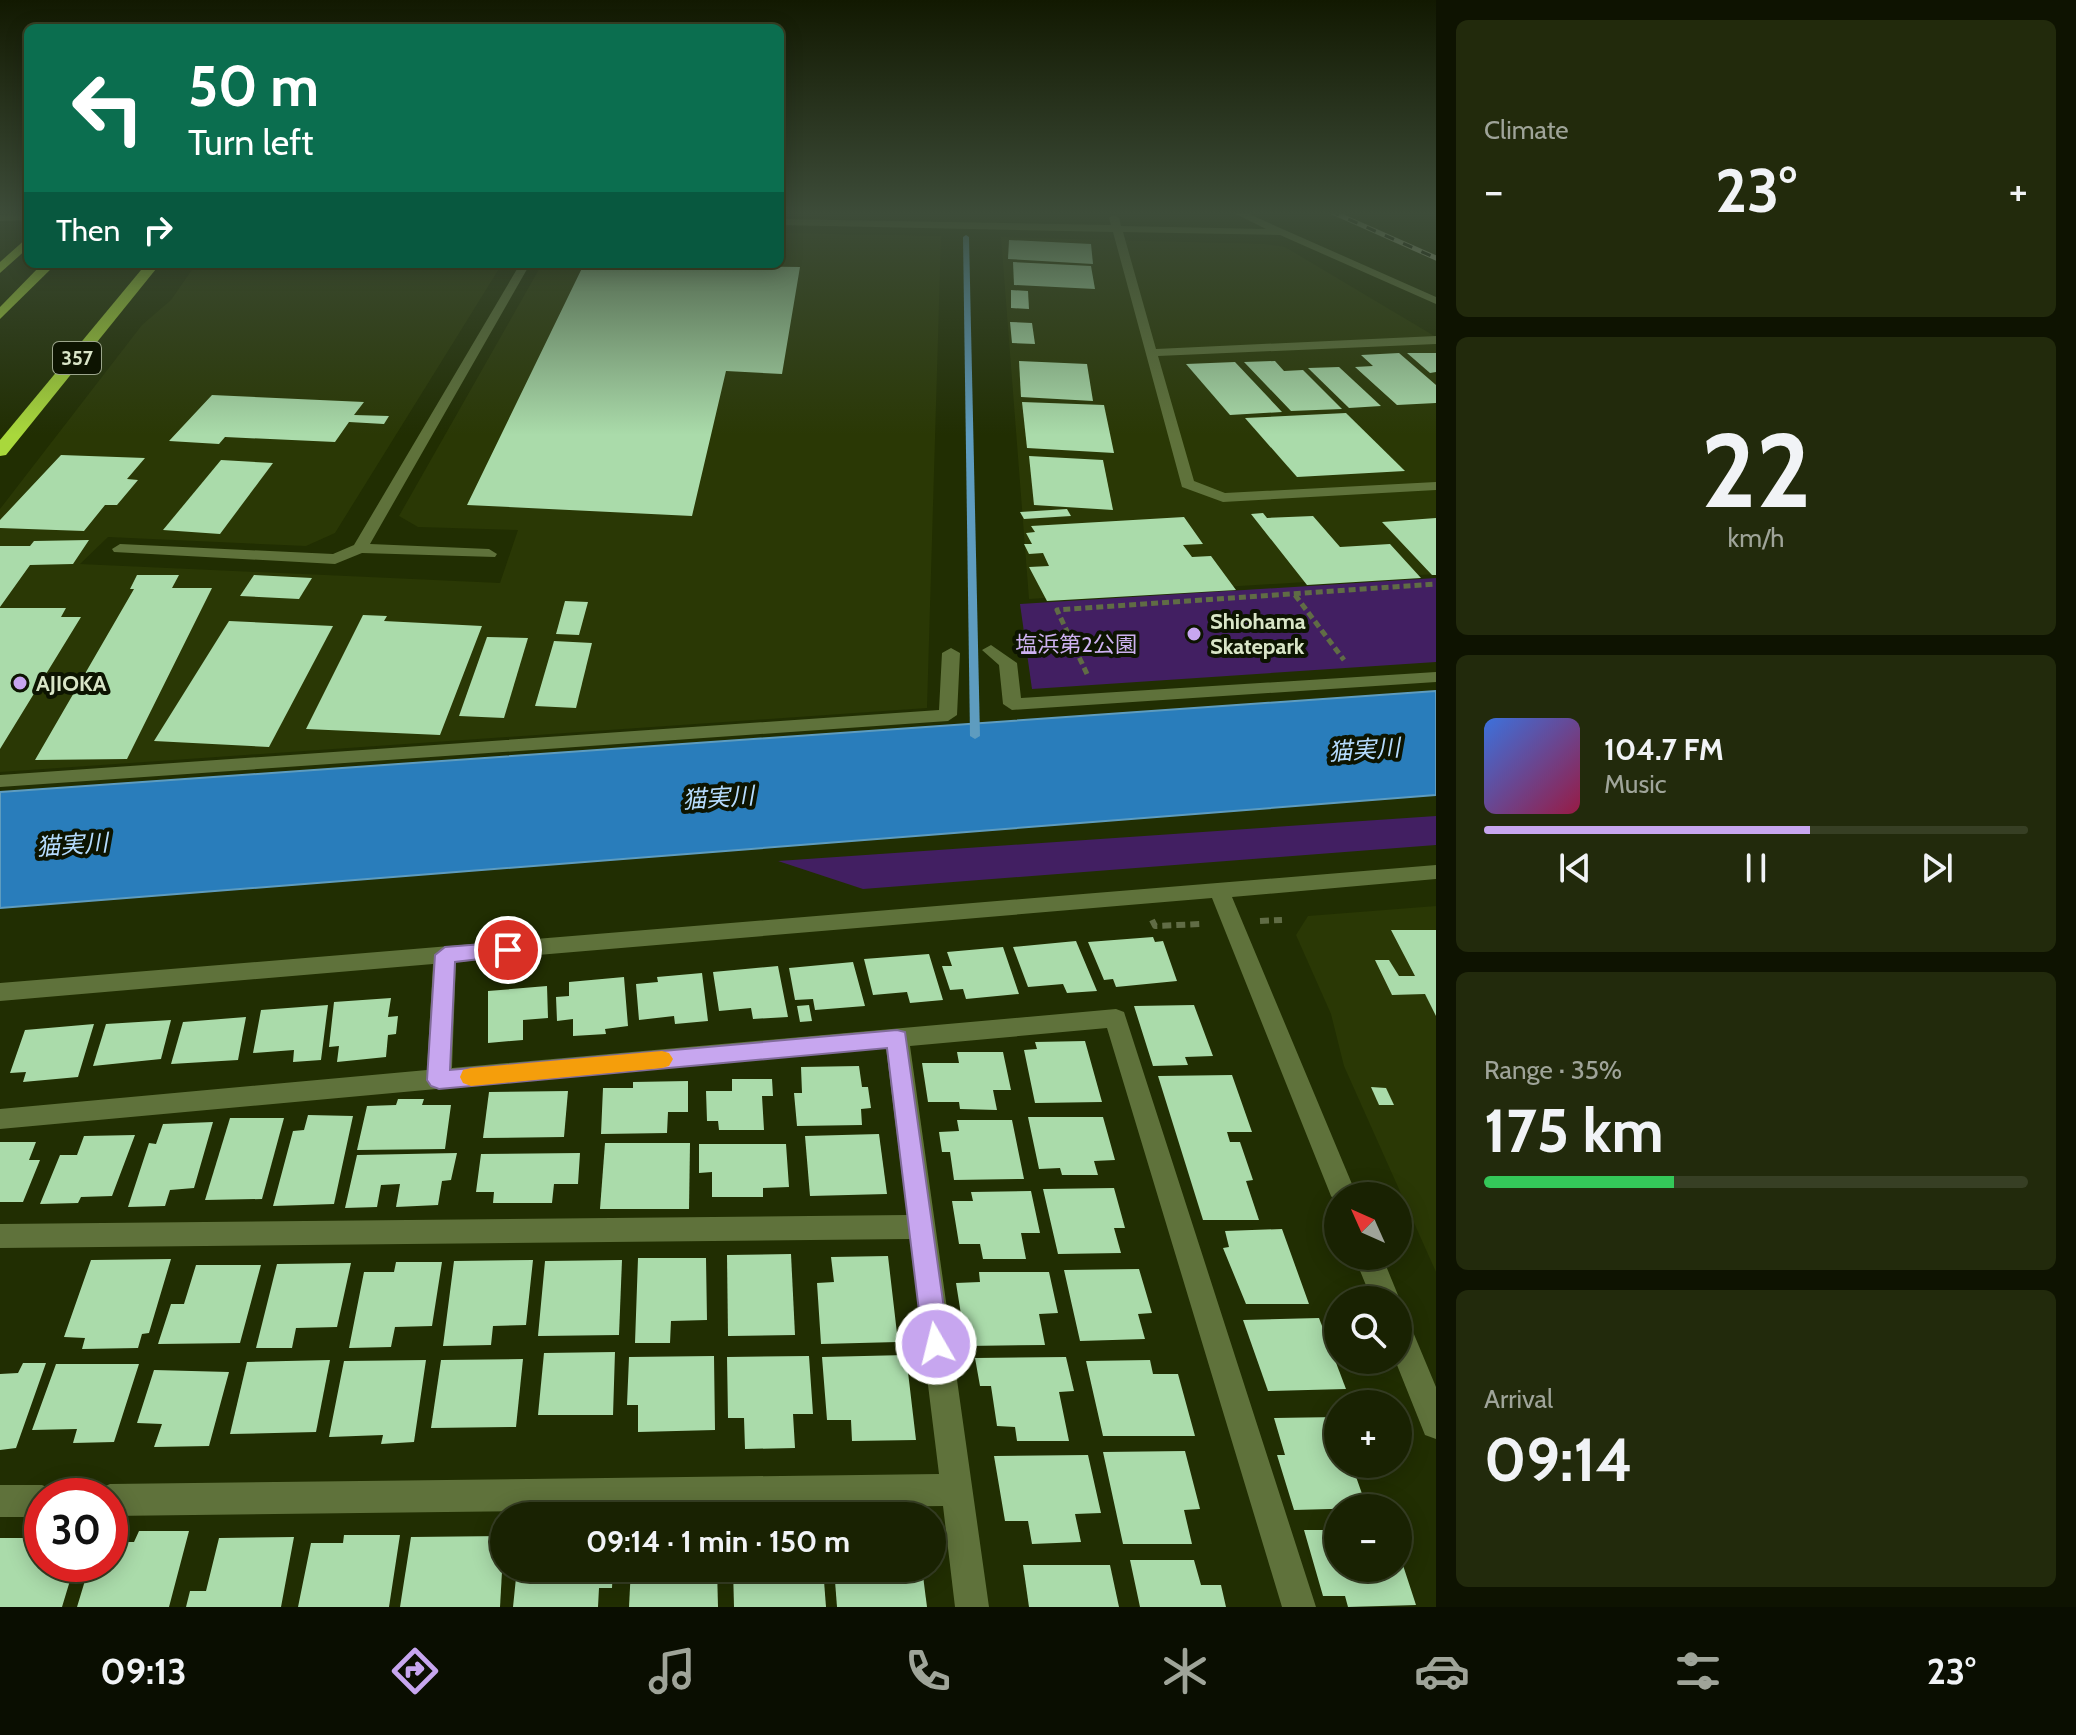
<!DOCTYPE html>
<meta charset="utf-8">
<style>
body{margin:0;font-family:Cabin,"Noto Sans JP",sans-serif;background:#222a0c;color:#f1f3f6;height:100vh;display:flex;flex-direction:column;font-size:30px;white-space:nowrap}
*{box-sizing:border-box;margin:0}
p{font-size:26px;color:#9fa499}
.icon{flex:none;width:44px;height:44px;fill:none;stroke:currentColor;stroke-width:2;stroke-linecap:round;stroke-linejoin:round}
.map{position:relative;flex:1;overflow:hidden}
.panel{display:flex;flex-direction:column;gap:20px;padding:20px;background:#0e1301;width:640px}
.panel>*{flex:none}
.banner{position:absolute;left:24px;top:24px;width:760px;height:244px;border-radius:12px;box-shadow:0 4px 20px #0003,0 0 0 2px #373f24;background:#0b6e4f;color:#fff;overflow:hidden}
.needle{width:52px;rotate:315deg}
.controls{position:absolute;left:1324px;top:1182px;display:grid;gap:16px}
.controls a{display:grid;place-items:center;width:88px;height:88px;border-radius:50%;background:#192202;box-shadow:0 4px 20px #0003,0 0 0 2px #373f24;font-size:40px}
.speed{position:absolute;left:24px;top:1478px;display:flex;gap:16px;font-size:40px;font-weight:700;text-align:center}
.speed>*{display:grid;place-content:center;width:104px;height:104px;border-radius:50%;background:#192202;box-shadow:0 4px 20px #0003,0 0 0 2px #373f24;line-height:1}
.speed .limit{border:12px solid #d22;background:#fff;color:#111}
.pin{position:absolute;display:grid;place-items:center;width:68px;height:68px;color:#fff;margin:-34px;border:4px solid #fff;border-radius:50%;box-shadow:0 2px 8px #0007}
.me{position:absolute;width:88px;margin:-44px;rotate:352deg;stroke-linejoin:round;filter:drop-shadow(0 0 6px #0008)}
.turn{display:flex;align-items:center;gap:28px;height:168px;padding:0 32px;font-size:36px}
.turn .icon{width:104px;height:104px;stroke-width:2.5}
.turn b{display:block;font-size:56px;line-height:68px}
.then{display:flex;align-items:center;height:76px;padding:0 32px;background:#0003;gap:16px;font-size:30px}
.big{font-size:60px;font-weight:700;line-height:1.1}
.panel .widget{flex:1;display:flex;flex-direction:column;justify-content:center;gap:12px;min-width:0;padding:0 28px;border-radius:12px;background:#222a0c}
.panel .dial{align-items:center;gap:0}
.dial b{font-size:104px;line-height:1}
.song{display:flex;align-items:center;gap:24px}
.cover{width:96px;height:96px;border-radius:12px;background:linear-gradient(135deg,hsl(220 70% 55%),hsl(340 70% 35%))}
.played{height:8px;border-radius:4px;background:linear-gradient(90deg,#c7a6ef 60%,#373f24 60%)}
.keys{display:flex;justify-content:space-around;direction:ltr}
.heat{display:flex;justify-content:space-between;align-items:center;font-size:44px;direction:ltr}
.charge{height:12px;border-radius:6px;background:linear-gradient(90deg,#34c759 35%,#373f24 0)}
.trip{position:absolute;left:490px;top:1502px;width:456px;height:80px;border-radius:40px;background:#192202;box-shadow:0 4px 20px #0003,0 0 0 2px #373f24;font-weight:700;line-height:80px;text-align:center}
.tabs{display:flex;height:128px;justify-content:space-around;align-items:center;background:#0a0e01;color:#9fa499}
.tabs .icon{width:56px;height:56px}
.tabs .selected{color:#c7a6ef}
.tabs b{font-size:36px;color:#f1f3f6}
main{display:flex;flex:1;min-height:0}
.map>svg:first-child{display:block}
</style>
<main>
<div class="map">
<svg width="1436" height="1607" viewBox="0 0 1436 1607">
<rect width="100%" height="100%" fill="#212e02"/>
<g fill="#2a3805">
<path d="M780 233 941 236 927 708 0 772V509L142 325 171 300 196 264H502L335 533 306 546 108 537 80 564 500 583 518 530 418 527 399 516 542 264H780Z"/>
<path d="M1001 237 1265 244 1285 247 1436 337V574L1029 599Z"/>
<path d="M1436 906V1272L1344 1066 1331 1014 1296 935 1308 916Z"/>
</g>
<g fill="#421f62">
<path d="M1436 578V662L1032 689 1020 604Z"/>
<path d="M1436 816V845L863 889 778 861Z"/>
</g>
<path fill="#297dbb" stroke="#5e9cbf" stroke-width="2" d="M1436 691V795L0 908V792Z"/>
<g fill="none" stroke-linecap="round" stroke-linejoin="round">
<path fill="#5e9cbf" fill-rule="evenodd" d="M966 235 969 237 980 736 975 739 970 736 963 237Z"/>
</g>
<g fill="#aadbaa">
<path d="M1009 240 1091 244 1093 264 1008 259Z"/>
<path d="M1013 262 1091 266 1095 289 1014 285Z"/>
<path d="M584 264 800 267 782 374 726 371 692 516 467 505Z"/>
<path d="M1011 290 1028 291 1029 309 1011 308Z"/>
<path d="M1010 322 1032 323 1035 344 1012 343Z"/>
<path d="M1399 353 1436 385V403L1397 405 1355 367 1373 366 1361 355Z"/>
<path d="M1407 353H1436V372L1430 373Z"/>
<path d="M1019 361 1087 364 1093 401 1021 397Z"/>
<path d="M1275 361 1284 371 1303 370 1342 409 1291 411 1244 362Z"/>
<path d="M1235 362 1282 412 1230 415 1186 364Z"/>
<path d="M1339 367 1381 406 1349 408 1308 368Z"/>
<path d="M212 395 364 402 354 415 389 416 384 424 349 422 335 442 225 437 219 444 169 441Z"/>
<path d="M1022 402 1104 405 1114 453 1027 448Z"/>
<path d="M1346 413 1405 471 1297 477 1245 418Z"/>
<path d="M61 455 145 458 127 479 138 480 117 505H105L84 531 0 528V520Z"/>
<path d="M1029 456 1103 460 1113 510 1034 505Z"/>
<path d="M221 460 273 463 220 534 163 530Z"/>
<path d="M1067 509 1071 516 1024 519 1020 512Z"/>
<path d="M1263 513 1267 518 1313 516 1340 547 1390 544 1421 578 1307 585 1251 514Z"/>
<path d="M1184 517 1203 544 1183 545 1192 557 1211 556 1236 590 1047 601 1029 567 1049 566 1043 553 1029 554 1024 544H1032L1026 533 1035 532 1031 526Z"/>
<path d="M1436 518V575H1432L1382 522Z"/>
<path d="M89 540 73 564 30 565 0 607V546H30L34 541Z"/>
<path d="M137 575H179L172 588H212L127 759 35 760 134 589H130Z"/>
<path d="M254 575 312 578 299 599 240 596Z"/>
<path d="M565 601 588 602 579 635 556 634Z"/>
<path d="M0 608H66L61 617H81L0 749Z"/>
<path d="M363 615 387 616 384 621 482 626 440 735 306 729Z"/>
<path d="M229 621 333 626 269 747 154 741Z"/>
<path d="M487 637 528 638 504 718 459 716Z"/>
<path d="M554 641 592 643 576 708 535 706Z"/>
<path d="M1391 930H1436V1016L1425 994 1392 995 1375 960H1389L1399 976H1415Z"/>
<path d="M1153 937 1155 942 1163 941 1177 981 1116 987 1113 979 1104 980 1088 942Z"/>
<path d="M1076 941 1097 991 1067 993 1063 984 1028 987 1013 947Z"/>
<path d="M1003 947 1019 994 966 999 963 989 950 990 942 966H952L947 952Z"/>
<path d="M929 954 943 1000 910 1003 907 992 873 995 864 959Z"/>
<path d="M853 962 865 1006 815 1010 813 999 795 1000 789 968Z"/>
<path d="M778 966 788 1017 753 1019 751 1008 719 1011 713 972Z"/>
<path d="M702 973 708 1021 675 1024 674 1016 639 1020 636 984 658 982 657 977Z"/>
<path d="M624 977 628 1026 605 1029 606 1034 573 1036V1019L557 1021 556 997 569 996V982Z"/>
<path d="M547 986 548 1018 523 1020V1040L488 1043V991Z"/>
<path d="M391 998 388 1017 398 1016 396 1034 388 1035 386 1057 337 1062 339 1046 329 1047 334 1002Z"/>
<path d="M328 1005 321 1060 293 1062 294 1050 253 1053 261 1010Z"/>
<path d="M809 1005 812 1021 800 1022 797 1006Z"/>
<path d="M1194 1005 1213 1056 1185 1057 1188 1065 1153 1066 1134 1006Z"/>
<path d="M246 1017 238 1060 171 1064 183 1022Z"/>
<path d="M171 1020 161 1059 93 1066 106 1024Z"/>
<path d="M94 1024 78 1077 23 1082 26 1072 10 1073 25 1030Z"/>
<path d="M1085 1041 1102 1102 1035 1103 1024 1050 1037 1049 1035 1042Z"/>
<path d="M957 1052H1003L1011 1090H993L997 1110 960 1109 959 1102H928L922 1063H959Z"/>
<path d="M859 1066 862 1087H868L871 1108 861 1109 862 1125 797 1126 794 1093H802L801 1067Z"/>
<path d="M1232 1075 1252 1132H1227L1230 1142H1240L1253 1180 1246 1181 1259 1220H1203L1158 1076Z"/>
<path d="M732 1079H772L773 1096H762L764 1130H719L718 1121H707L706 1091H732Z"/>
<path d="M688 1081V1112H668L667 1133 601 1134 603 1088H633V1082Z"/>
<path d="M1371 1087 1386 1088 1394 1105H1379Z"/>
<path d="M568 1091 564 1137 483 1138 489 1092Z"/>
<path d="M398 1099H424L422 1105H451L445 1149 357 1150 367 1106 396 1105Z"/>
<path d="M308 1115 353 1116 334 1204 273 1206 293 1131 304 1130Z"/>
<path d="M1028 1117H1103L1115 1160 1094 1161 1098 1175H1062L1060 1168 1039 1169Z"/>
<path d="M230 1118H284L262 1199 205 1200Z"/>
<path d="M957 1120H1012L1024 1179 954 1180 950 1152H942L939 1132 959 1131Z"/>
<path d="M213 1122 194 1188 170 1190 165 1206 128 1207 149 1143 156 1144 163 1124Z"/>
<path d="M879 1134 887 1194 810 1196 805 1136Z"/>
<path d="M135 1135 112 1196 81 1197 78 1203 40 1204 60 1155H77L84 1136Z"/>
<path d="M0 1142H36L29 1160H40L23 1202H0Z"/>
<path d="M605 1143H690L689 1209H600Z"/>
<path d="M699 1144H786L789 1187 763 1188V1197H712V1172L699 1173Z"/>
<path d="M457 1153 451 1180 442 1181 438 1205 396 1207 400 1184 381 1185 377 1207 345 1208 357 1155Z"/>
<path d="M580 1153 578 1184H554L552 1203H493L494 1192H476L481 1154Z"/>
<path d="M1114 1188 1125 1228H1114L1121 1253 1058 1254 1043 1189Z"/>
<path d="M1031 1191 1040 1233H1021L1026 1259H983L980 1244H959L952 1201H973L971 1192Z"/>
<path d="M1282 1229 1309 1304H1246L1223 1248 1229 1247 1225 1231Z"/>
<path d="M791 1254 795 1335 728 1336 727 1255Z"/>
<path d="M888 1256 898 1342 821 1344 817 1283 834 1282 831 1257Z"/>
<path d="M638 1258H706L707 1320 671 1321 670 1343H635Z"/>
<path d="M171 1259 149 1333 142 1334 138 1348 82 1349 85 1338 64 1337 91 1260Z"/>
<path d="M533 1260 526 1325 493 1326 491 1345 443 1346 454 1261Z"/>
<path d="M622 1260 619 1335 538 1336 545 1261Z"/>
<path d="M396 1262H442L432 1326 395 1327 391 1347 349 1348 364 1272H394Z"/>
<path d="M351 1263 337 1327 296 1328 292 1348H256L277 1264Z"/>
<path d="M196 1265H261L240 1343 158 1344 171 1304H184Z"/>
<path d="M1139 1269 1152 1313 1138 1314 1145 1339 1080 1341 1064 1270Z"/>
<path d="M979 1272H1049L1058 1313 1039 1314 1045 1345 966 1346 956 1283 980 1282Z"/>
<path d="M1319 1318 1346 1389 1268 1391 1243 1320Z"/>
<path d="M615 1352 613 1415H538L544 1353Z"/>
<path d="M906 1355 916 1440 852 1441 851 1420H827L822 1357Z"/>
<path d="M714 1356 715 1430 638 1432V1405H627L629 1357Z"/>
<path d="M809 1356 813 1414H793L795 1448 745 1449 744 1418H728L727 1357Z"/>
<path d="M1066 1357 1074 1391 1059 1392 1069 1441H1017L1015 1427 997 1426 991 1386H980L975 1358Z"/>
<path d="M523 1359 516 1427 431 1428 441 1360Z"/>
<path d="M330 1360 316 1432 230 1434 247 1362Z"/>
<path d="M426 1360 414 1442 381 1444 383 1435 329 1437 344 1361Z"/>
<path d="M1150 1360 1153 1374H1178L1195 1436H1103L1086 1361Z"/>
<path d="M23 1363H46L16 1448 0 1450V1374L18 1373Z"/>
<path d="M56 1364H139L114 1442 73 1443 77 1429 32 1430Z"/>
<path d="M154 1370 229 1372 209 1446 154 1447 162 1424 137 1423Z"/>
<path d="M1338 1417V1464H1371L1373 1470 1354 1471 1367 1508 1294 1510 1277 1455H1285L1274 1418Z"/>
<path d="M1185 1451 1200 1509 1184 1510 1192 1544H1123L1103 1452Z"/>
<path d="M1088 1455 1101 1513 1075 1514 1081 1542 1032 1544 1028 1521H1005L994 1456Z"/>
<path d="M1304 1530H1338V1568H1398L1399 1553 1416 1605 1348 1607 1345 1596H1323Z"/>
<path d="M139 1531H189L169 1607H77L90 1564H110V1542H134Z"/>
<path d="M344 1535H400L389 1607H298L311 1543H343Z"/>
<path d="M504 1536 500 1607H400L411 1537Z"/>
<path d="M294 1537 281 1607H186L190 1591H206L219 1538Z"/>
<path d="M0 1538H42V1564H75L62 1607H0Z"/>
<path d="M1130 1560H1194L1201 1585H1221L1226 1607H1140Z"/>
<path d="M1023 1565H1110L1119 1607H1029Z"/>
<path d="M517 1568H613L612 1588H599L598 1607H513Z"/>
<path d="M631 1568H717L718 1607H629Z"/>
<path d="M733 1568H823L826 1607H734Z"/>
<path d="M834 1568H922L927 1607H837Z"/>
</g>
<g fill="none" stroke-linecap="round" stroke-linejoin="round">
<g stroke="#606c45" stroke-width="5" stroke-dasharray="7 4" stroke-linecap="butt">
<path d="M1295 595 1344 660"/>
<path d="M1087 674 1057 610 1436 584"/>
</g>
<g stroke="#606c45" stroke-width="6" stroke-dasharray="9 5" stroke-linecap="butt">
<path d="M1152 920 1155 926 1202 924"/>
<path d="M1260 921 1282 920"/>
</g>
<g fill="#5f723b" fill-rule="evenodd">
<path d="M1230 211H1242L1436 297V304L1280 235 1123 232 1156 349 1436 336V344L1158 356 1194 481 1225 493 1436 482V490L1223 502 1182 487 1113 232 780 225V219L1111 225 1109 218 1114 215 1119 218 1121 226 1266 229Z"/>
<path d="M28 214V220L0 221V215Z"/>
<path d="M520 264H530L370 544 489 549 497 554 495 557 362 553 335 564 114 552 112 549 120 544 333 554 354 545Z"/>
<path d="M991 645 1017 663 1021 698 1436 672V682L1012 710 1003 704 999 665 982 650Z"/>
<path d="M951 648 960 653 957 715 948 721 0 787V775L939 710 942 653Z"/>
<path d="M1436 865V879L1232 897 1357 1196H1338V1205L1331 1196 1212 898 456 962 452 1068 1116 1009 1124 1012 1316 1607H1282L1107 1028 910 1046 989 1607H955L943 1506 110 1516V1496H96L99 1489 110 1484 939 1474 910 1239 0 1248V1224L907 1215 886 1048 0 1129V1109L427 1070 433 964 0 1001V983Z"/>
<path d="M1354 1256H1382L1400 1300 1398 1305V1300H1372Z"/>
<path d="M1398 1316 1408 1320 1436 1387V1439L1425 1435 1395 1360H1398Z"/>
<path d="M0 1485H42L53 1490 56 1496H42V1517H0Z"/>
</g>
<g fill="#a9d83c" fill-rule="evenodd">
<path d="M28 237V248L0 273V262Z"/>
<path d="M42 264H56L0 319V307Z"/>
<path d="M146 264H160L6 455 0 456V440Z"/>
</g>
<g stroke="#abb795" stroke-width="5">
<path id="rail" d="M1330 211 1436 258"/>
</g>
<use href="#rail" stroke="#0d1401" stroke-width="3" stroke-dasharray="10" stroke-linecap="butt"/>
</g>
<linearGradient id="sky" x2="0" y2="1"><stop stop-color="#121901"/><stop offset="0.49" stop-color="#3d4c39"/><stop offset="1" stop-color="#3d4c39" stop-opacity="0"/></linearGradient>
<rect width="1436" height="435" fill="url(#sky)"/>
<path fill="#c7a6ef" stroke="#816c9b" stroke-width="2" d="M508 942 515 944 518 950 515 955 455 962 450 1070 897 1030 905 1032 949 1344 945 1352 936 1356 926 1352 923 1344 887 1048 439 1089 431 1086 427 1080 435 955 445 947Z"/>
<path fill="#f59e0b" d="M662 1051 669 1053 673 1059 669 1066 662 1068 471 1086 463 1083 460 1077 463 1070 471 1068Z"/>
<g fill="#c7a6ef" stroke="#0d1401" stroke-width="3">
<circle cx="1194" cy="634" r="8"/>
<circle cx="20" cy="683" r="8"/>
</g>
<g text-anchor="middle" stroke-width="8" stroke-linejoin="round" paint-order="stroke">
<rect fill="#0d1401" stroke="#9ca68c" stroke-width="2" x="53" y="342" width="48" height="32" rx="6"/>
<g font-size="20" font-weight="bold" fill="#d9e5c7">
<text x="77" y="365">357</text>
</g>
<g font-size="22" font-weight="bold" fill="#d9e5c7" stroke="#0d1401" text-anchor="start">
<text x="1210" y="629">Shiohama<tspan x="1210" dy="25">Skatepark</tspan></text>
<text x="36" y="691">AJIOKA</text>
</g>
<g font-size="22" fill="#ceb2f1" stroke="#0d1401">
<text x="1076" y="652">塩浜第2公園</text>
</g>
<g font-size="24" font-style="italic" fill="#b6dcfe" stroke="#0d1401">
<text transform="translate(1364 750) rotate(-4)" y="8">猫実川</text>
<text transform="translate(718 798) rotate(-4)" y="8">猫実川</text>
<text transform="translate(72 845) rotate(-4)" y="8">猫実川</text>
</g>
</g>
</svg>
<div class="controls">
<a><svg class="needle" viewBox="-14 -14 28 28"><path d="M0-13l5 13h-10z" fill="#e53935"/><path d="M0 13l5-13h-10z" fill="#9fa499"/></svg></a>
<a><svg class="icon" aria-label="search" viewBox="0 0 24 24"><circle cx="10" cy="10" r="6"/><path d="M15 15l6 6"/></svg></a>
<a>+</a>
<a>−</a>
</div>
<div class="speed"><div class="limit">30</div></div>
<div class="pin" style="left:508px;top:950px;background:#d93025"><svg class="icon" aria-label="arrive" viewBox="0 0 24 24"><path d="M6 21V4h12l-3 4 3 4H6"/></svg></div>
<svg class="me" style="left:936px;top:1344px" viewBox="-20 -20 40 40"><circle r="17" fill="#c7a6ef" stroke="#fff" stroke-width="3"/><path d="M0-11L8 9 0 5-8 9z" fill="#fff"/></svg>
<div class="trip">09:14 · 1 min · 150 m</div>
<div class="banner">
<div class="turn"><svg class="icon" aria-label="left" viewBox="0 0 24 24"><path d="M17 20v-9H6M10 6l-5 5 5 5"/></svg><div><b>50 m</b>Turn left</div></div>
<div class="then">Then<svg class="icon" aria-label="right" viewBox="0 0 24 24"><path d="M7 20v-9h11M14 6l5 5-5 5"/></svg></div>
</div>
</div>
<section class="panel">
<div class="widget"><p>Climate</p>
<div class="heat"><a>−</a><b class="big">23°</b><a>+</a></div>
</div>
<div class="widget dial"><b>22</b><p>km/h</p></div>
<div class="widget">
<div class="song"><i class="cover"></i><div><b>104.7 FM</b><p>Music</p></div></div>
<div class="played"></div>
<div class="keys"><svg class="icon" aria-label="previous" viewBox="0 0 24 24"><path d="M18 5L8 12l10 7zM5 5v14"/></svg><svg class="icon" aria-label="pause" viewBox="0 0 24 24"><path d="M8 5v14M16 5v14"/></svg><svg class="icon" aria-label="next" viewBox="0 0 24 24"><path d="M6 5l10 7-10 7zM19 5v14"/></svg></div>
</div>
<div class="widget"><p>Range · 35%</p><b class="big">175 km</b><div class="charge"></div></div>
<div class="widget"><p>Arrival</p><b class="big">09:14</b></div>
</section>
</main>
<nav class="tabs">
<b>09:13</b>
<svg class="icon selected" aria-label="directions" viewBox="0 0 24 24"><path d="M12 3l9 9-9 9-9-9zM9 14v-3h6M13 9l2 2-2 2"/></svg>
<svg class="icon" aria-label="music" viewBox="0 0 24 24"><path d="M9 18V5l10-2v13"/><circle cx="6" cy="18" r="3"/><circle cx="16" cy="16" r="3"/></svg>
<svg class="icon" aria-label="phone" viewBox="0 0 24 24"><path d="M5 4h4l2 5-3 2q2 4 5 5l2-3 5 2v4C11 20 4 13 5 4z"/></svg>
<svg class="icon" aria-label="climate" viewBox="0 0 24 24"><path d="M12 3v18M4 7l16 10M4 17L20 7"/></svg>
<svg class="icon" aria-label="car" viewBox="0 0 24 24"><path d="M5 17H2v-5l4-1 3-4h7l3 4 3 1v5h-3M9 17h6M6 11h13"/><circle cx="7" cy="17" r="2"/><circle cx="17" cy="17" r="2"/></svg>
<svg class="icon" aria-label="filters" viewBox="0 0 24 24"><path d="M4 7h16M4 17h16"/><circle cx="9" cy="7" r="2"/><circle cx="15" cy="17" r="2"/></svg>
<b>23°</b>
</nav>
